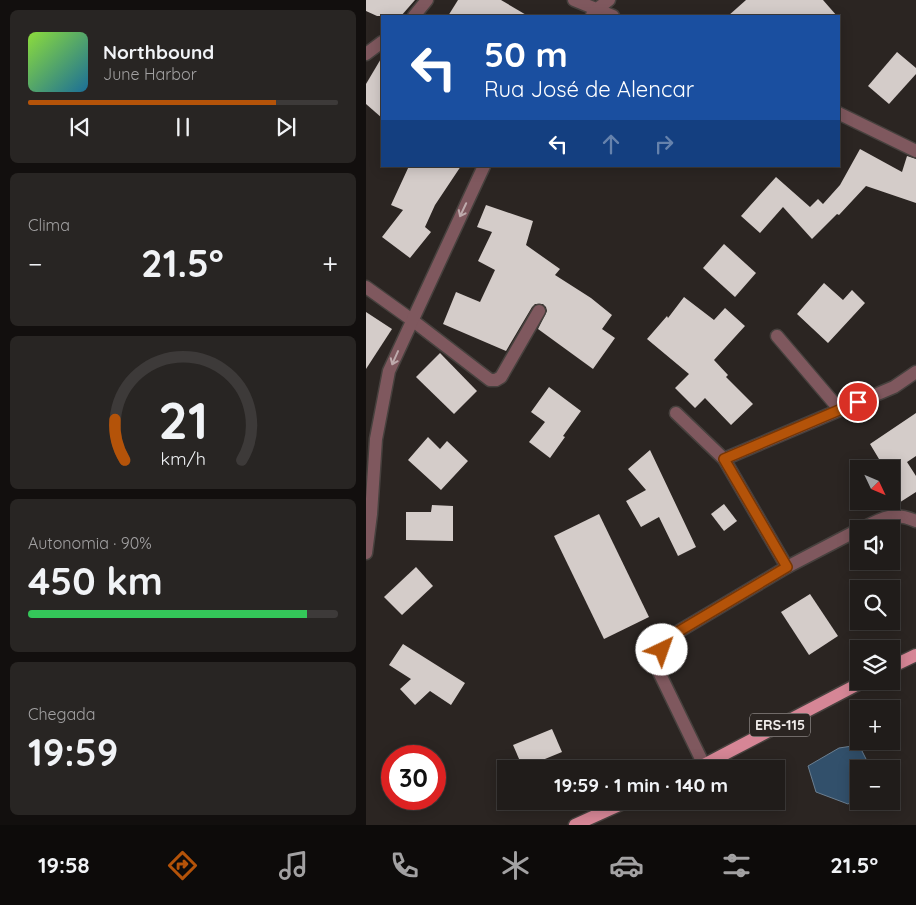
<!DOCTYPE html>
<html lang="pt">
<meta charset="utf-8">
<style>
body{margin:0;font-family:Quicksand,sans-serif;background:#282523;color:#f1f3f6;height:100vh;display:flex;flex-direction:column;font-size:19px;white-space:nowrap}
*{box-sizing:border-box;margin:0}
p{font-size:16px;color:#a2a1a2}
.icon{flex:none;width:28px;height:28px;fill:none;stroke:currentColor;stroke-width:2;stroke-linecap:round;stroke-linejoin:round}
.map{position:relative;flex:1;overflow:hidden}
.sheet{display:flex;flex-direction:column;gap:10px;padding:10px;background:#120f0e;width:366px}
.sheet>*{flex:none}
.hud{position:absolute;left:15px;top:15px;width:459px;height:152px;border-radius:0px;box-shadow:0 2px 12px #0003,0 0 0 1px #3d3a39;background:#1a4fa0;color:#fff;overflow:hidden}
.needle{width:32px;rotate:134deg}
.controls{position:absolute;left:484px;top:460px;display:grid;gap:10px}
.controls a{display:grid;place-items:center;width:50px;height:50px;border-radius:0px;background:#201c1a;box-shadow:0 2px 12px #0003,0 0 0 1px #3d3a39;font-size:25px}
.speed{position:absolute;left:15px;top:745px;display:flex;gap:10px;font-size:25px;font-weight:700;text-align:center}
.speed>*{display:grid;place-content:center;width:65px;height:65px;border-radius:50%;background:#201c1a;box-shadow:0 2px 12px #0003,0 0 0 1px #3d3a39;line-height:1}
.speed .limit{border:8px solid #d22;background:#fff;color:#111}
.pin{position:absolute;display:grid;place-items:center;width:42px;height:42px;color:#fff;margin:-21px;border:2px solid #fff;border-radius:50%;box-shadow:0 1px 5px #0007}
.me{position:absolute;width:55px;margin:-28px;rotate:42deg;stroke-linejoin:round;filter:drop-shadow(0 0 4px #0008)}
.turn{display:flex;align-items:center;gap:18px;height:105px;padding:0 20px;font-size:22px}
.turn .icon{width:65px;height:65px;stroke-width:2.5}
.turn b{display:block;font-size:35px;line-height:42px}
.lanes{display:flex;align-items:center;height:48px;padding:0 20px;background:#0003;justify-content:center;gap:25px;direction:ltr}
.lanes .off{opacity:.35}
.big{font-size:38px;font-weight:700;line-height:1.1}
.sheet .tile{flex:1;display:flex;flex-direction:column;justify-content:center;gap:8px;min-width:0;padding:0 18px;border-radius:8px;background:#282523}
.sheet .dial{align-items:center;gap:0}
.dial svg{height:130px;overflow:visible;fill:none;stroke:#3d3a39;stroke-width:7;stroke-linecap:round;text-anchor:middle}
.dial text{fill:#f1f3f6;stroke:none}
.song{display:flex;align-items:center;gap:15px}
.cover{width:60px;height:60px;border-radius:8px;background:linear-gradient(135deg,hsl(90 70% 55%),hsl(200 70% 35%))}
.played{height:5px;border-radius:2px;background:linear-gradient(90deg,#b45309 80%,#3d3a39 80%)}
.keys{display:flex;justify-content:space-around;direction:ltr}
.heat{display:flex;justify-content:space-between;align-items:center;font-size:28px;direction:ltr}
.charge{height:8px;border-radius:4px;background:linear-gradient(90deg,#34c759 90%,#3d3a39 0)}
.trip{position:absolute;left:131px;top:760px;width:288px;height:50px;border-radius:0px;background:#201c1a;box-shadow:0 2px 12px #0003,0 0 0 1px #3d3a39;font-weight:700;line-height:50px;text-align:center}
.tab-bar{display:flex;height:80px;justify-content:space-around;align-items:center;background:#0d0b0a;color:#a2a1a2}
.tab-bar .icon{width:35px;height:35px}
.tab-bar .current{color:#b45309}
.tab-bar b{font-size:22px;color:#f1f3f6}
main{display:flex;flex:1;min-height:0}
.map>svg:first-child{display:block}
</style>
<main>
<section class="sheet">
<div class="tile">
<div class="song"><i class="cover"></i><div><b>Northbound</b><p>June Harbor</p></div></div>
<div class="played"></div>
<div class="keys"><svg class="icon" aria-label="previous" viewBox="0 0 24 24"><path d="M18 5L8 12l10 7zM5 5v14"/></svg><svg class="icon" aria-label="pause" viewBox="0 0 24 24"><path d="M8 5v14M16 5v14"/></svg><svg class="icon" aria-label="next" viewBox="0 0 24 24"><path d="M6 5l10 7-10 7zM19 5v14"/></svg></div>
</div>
<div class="tile"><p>Clima</p>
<div class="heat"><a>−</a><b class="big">21.5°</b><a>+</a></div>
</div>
<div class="tile dial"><svg viewBox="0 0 100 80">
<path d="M14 69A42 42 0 1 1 86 69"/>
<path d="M14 69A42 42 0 0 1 8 44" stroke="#b45309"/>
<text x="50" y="56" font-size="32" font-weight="700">21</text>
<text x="50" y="72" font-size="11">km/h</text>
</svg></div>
<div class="tile"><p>Autonomia · 90%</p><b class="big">450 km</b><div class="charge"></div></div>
<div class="tile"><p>Chegada</p><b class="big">19:59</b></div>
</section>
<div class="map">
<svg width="550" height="825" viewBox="0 0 550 825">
<rect width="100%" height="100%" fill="#2b2522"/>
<path fill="#32506b" stroke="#6b7f91" d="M493 745 505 769H492V798L482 804 450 792 442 766 473 748Z"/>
<g fill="#d4ccc9">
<path d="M0 0H49L35 16H11L0 11Z"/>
<path d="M92 0H135L162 16H82Z"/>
<path d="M380 0H457L471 16H362Z"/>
<path d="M531 52 550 68V74L523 104 502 86Z"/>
<path d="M16 57V118L0 104V84Z"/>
<path d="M494 149 536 172 541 156 550 159V203L500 186 473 215 471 214 446 239 417 207 394 233 375 216 410 177 444 207 452 199 457 204 474 185Z"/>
<path d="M43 166H95L69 205 59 227 65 232 44 258 16 237 37 210 25 205Z"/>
<path d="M120 205 167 221 160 245 194 269 189 275 225 298 246 315 236 329 249 338 227 369 172 329 181 311 180 307 177 304H169L166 307 140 351 77 324 90 292 114 302 129 270 112 261 126 232 111 227Z"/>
<path d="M358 244 390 273 369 297 337 268Z"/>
<path d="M458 283 477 300 486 290 499 303 462 343 431 314Z"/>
<path d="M318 297 348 320 359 308 379 326 348 360 362 375 360 377 387 404 365 425 339 398 329 408 309 388 323 374 281 339 301 316 302 318Z"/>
<path d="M0 312 26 329 0 369Z"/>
<path d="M74 353 111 391 88 414 50 377Z"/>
<path d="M183 387 215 411 197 436 199 437 184 458 163 442 179 422 165 412Z"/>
<path d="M550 413V456L541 462 550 476V492L525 508V469H519L504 444Z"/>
<path d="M62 437 74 449 81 441 102 461 75 490 42 460Z"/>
<path d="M284 450 330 547 312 556 293 517 275 527 260 501 280 490 262 469Z"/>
<path d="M358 504 371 521 358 531 345 514Z"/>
<path d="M66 505 87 506V541L40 540V512H65Z"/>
<path d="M233 514 283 617 238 639 188 536Z"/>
<path d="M50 567 67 586 36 615 18 597Z"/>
<path d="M444 594 472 636 443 655 415 612Z"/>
<path d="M37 644 99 683 85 705 64 691 49 705 34 689 45 679 23 665Z"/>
<path d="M186 729 196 752 157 768 147 745Z"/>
</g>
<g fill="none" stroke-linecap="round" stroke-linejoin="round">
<g stroke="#47413e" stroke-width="15">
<g id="minor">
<path d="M208 0 247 16"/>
<path d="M226 15 231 9 243 0"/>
<path d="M48 16 61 0"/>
<path d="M0 54 16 42"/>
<path d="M472 113 550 151"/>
<path d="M0 287 46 320 124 380H130L135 377 173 311"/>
<path d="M411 336 474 410"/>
<path d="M310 413 358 459"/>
<path d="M495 529C516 518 527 511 550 521"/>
<path d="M0 553 5 514 10 439 23 371 118 166"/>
<path d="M421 567 358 459 528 387 550 372"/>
<path d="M338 765 291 668 296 650 310 633 421 567 492 530"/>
</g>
</g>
<g stroke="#47413e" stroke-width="15">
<g id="major">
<path d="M525 667 550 655"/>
<path d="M330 769 498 681"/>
<path d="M209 825 262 801"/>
</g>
</g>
<use href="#minor" stroke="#7f585e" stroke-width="12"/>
<use href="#major" stroke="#d68696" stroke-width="12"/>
</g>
<defs><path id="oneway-shaft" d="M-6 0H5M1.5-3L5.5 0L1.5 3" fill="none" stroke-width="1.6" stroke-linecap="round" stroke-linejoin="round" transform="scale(1.25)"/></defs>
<g stroke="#beaaac">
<use href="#oneway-shaft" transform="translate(97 210) rotate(115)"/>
<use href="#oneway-shaft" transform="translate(29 358) rotate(114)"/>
</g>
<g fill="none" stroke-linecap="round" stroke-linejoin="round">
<g stroke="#753606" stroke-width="12">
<path id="route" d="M296 650 310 633 421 567 358 459 492 402"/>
</g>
<use href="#route" stroke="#b45309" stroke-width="9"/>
</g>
<g text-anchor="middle" stroke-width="5" stroke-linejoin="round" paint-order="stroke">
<rect fill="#2b2522" stroke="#b6b1af" stroke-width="1" x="384" y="713.5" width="60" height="23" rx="4"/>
<g font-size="14" font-weight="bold" fill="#f1edeb">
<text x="414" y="730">ERS-115</text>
</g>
</g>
</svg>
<div class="controls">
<a><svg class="needle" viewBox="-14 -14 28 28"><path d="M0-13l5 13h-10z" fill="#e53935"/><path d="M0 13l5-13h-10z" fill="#a2a1a2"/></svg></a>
<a><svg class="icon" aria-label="sound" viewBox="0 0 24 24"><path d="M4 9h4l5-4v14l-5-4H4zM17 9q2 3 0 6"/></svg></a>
<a><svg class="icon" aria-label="search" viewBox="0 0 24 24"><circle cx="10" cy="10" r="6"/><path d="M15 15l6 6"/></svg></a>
<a><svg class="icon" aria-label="layers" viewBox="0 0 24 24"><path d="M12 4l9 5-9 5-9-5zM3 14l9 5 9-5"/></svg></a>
<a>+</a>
<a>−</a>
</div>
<div class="speed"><div class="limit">30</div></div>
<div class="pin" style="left:492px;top:402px;background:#d93025"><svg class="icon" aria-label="arrive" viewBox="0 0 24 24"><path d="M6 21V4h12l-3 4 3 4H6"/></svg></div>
<svg class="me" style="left:296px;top:650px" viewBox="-20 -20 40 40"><circle r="19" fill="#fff"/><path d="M0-13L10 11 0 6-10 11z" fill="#b45309"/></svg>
<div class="trip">19:59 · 1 min · 140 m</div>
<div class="hud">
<div class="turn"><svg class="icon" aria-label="left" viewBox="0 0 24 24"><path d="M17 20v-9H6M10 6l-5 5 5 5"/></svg><div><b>50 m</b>Rua José de Alencar</div></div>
<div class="lanes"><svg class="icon" aria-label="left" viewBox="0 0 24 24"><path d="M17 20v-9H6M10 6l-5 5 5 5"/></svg><svg class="icon off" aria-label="ahead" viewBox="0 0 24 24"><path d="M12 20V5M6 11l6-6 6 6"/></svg><svg class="icon off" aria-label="right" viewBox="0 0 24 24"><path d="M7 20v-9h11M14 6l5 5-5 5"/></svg></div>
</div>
</div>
</main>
<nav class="tab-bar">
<b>19:58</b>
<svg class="icon current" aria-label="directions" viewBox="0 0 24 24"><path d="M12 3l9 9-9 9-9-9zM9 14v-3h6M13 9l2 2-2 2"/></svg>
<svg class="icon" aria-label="music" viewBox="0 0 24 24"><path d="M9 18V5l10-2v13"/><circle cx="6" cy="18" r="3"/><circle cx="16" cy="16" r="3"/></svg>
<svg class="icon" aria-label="phone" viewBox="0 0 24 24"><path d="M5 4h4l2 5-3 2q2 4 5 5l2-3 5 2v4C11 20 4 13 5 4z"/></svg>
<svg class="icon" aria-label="climate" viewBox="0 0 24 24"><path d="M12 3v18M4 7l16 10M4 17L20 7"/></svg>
<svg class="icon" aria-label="car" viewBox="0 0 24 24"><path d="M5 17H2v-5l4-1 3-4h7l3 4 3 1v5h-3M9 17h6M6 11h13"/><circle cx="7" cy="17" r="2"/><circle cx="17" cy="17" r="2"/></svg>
<svg class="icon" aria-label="filters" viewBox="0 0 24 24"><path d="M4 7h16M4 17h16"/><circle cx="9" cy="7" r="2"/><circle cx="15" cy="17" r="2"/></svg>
<b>21.5°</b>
</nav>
